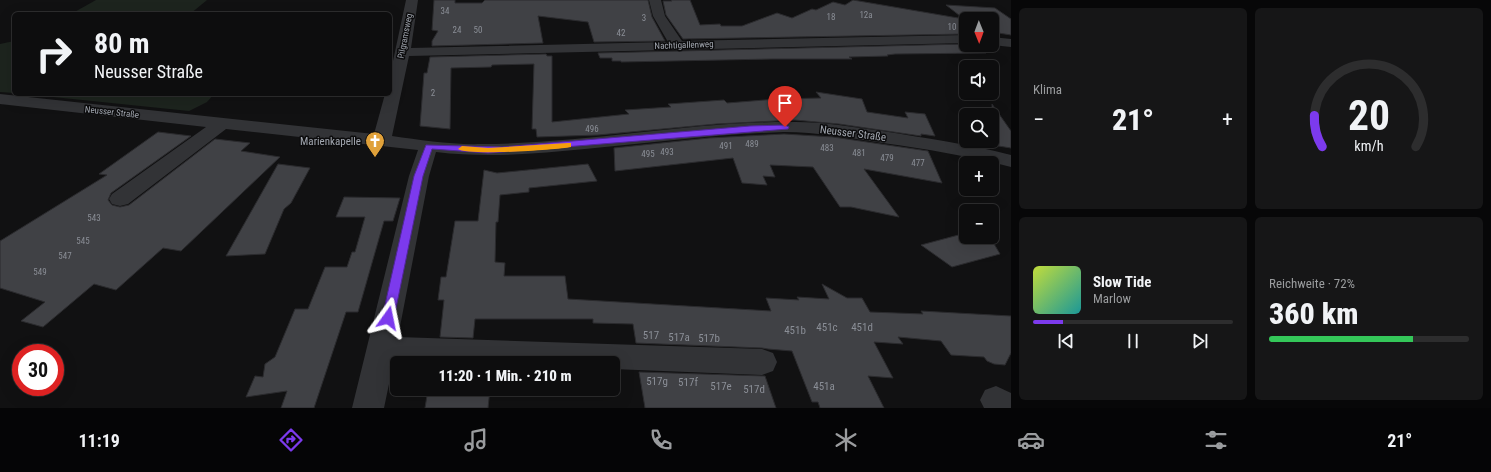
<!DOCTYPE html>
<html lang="de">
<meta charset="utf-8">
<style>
body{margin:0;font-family:"Roboto Condensed",sans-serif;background:#161617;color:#f1f3f6;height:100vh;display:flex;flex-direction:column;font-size:15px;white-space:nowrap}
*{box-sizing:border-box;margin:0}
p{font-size:13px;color:#9a9c9e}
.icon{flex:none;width:22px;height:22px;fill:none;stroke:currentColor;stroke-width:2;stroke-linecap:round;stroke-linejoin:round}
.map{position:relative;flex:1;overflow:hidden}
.drawer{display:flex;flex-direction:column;gap:8px;padding:8px;background:#070708;width:480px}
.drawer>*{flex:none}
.banner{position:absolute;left:12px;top:12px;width:380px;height:84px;border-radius:6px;box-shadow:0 4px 16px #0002,0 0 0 1px #2d2d2e;background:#0d0d0e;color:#f1f3f6;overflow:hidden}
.needle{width:26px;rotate:179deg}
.buttons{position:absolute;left:959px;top:12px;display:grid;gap:8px}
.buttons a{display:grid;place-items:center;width:40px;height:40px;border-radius:6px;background:#0d0d0e;box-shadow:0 4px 16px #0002,0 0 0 1px #2d2d2e;font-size:20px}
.speed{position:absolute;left:12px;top:344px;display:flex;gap:8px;font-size:20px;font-weight:700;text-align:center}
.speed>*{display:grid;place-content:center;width:52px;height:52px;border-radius:50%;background:#0d0d0e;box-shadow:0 4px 16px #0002,0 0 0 1px #2d2d2e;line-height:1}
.speed .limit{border:6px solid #d22;background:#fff;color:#111}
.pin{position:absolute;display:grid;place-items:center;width:34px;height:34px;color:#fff;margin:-41px -17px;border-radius:50% 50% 50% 0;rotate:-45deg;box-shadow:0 0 4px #0007}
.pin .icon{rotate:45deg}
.me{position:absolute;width:44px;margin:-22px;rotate:12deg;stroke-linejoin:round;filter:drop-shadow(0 0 3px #0008)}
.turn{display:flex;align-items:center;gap:14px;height:84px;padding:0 16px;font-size:18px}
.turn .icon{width:52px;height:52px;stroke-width:2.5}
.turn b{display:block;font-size:28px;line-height:34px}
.big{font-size:30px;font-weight:800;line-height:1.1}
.drawer .widget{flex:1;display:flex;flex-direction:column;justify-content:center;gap:6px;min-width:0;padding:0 14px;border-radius:6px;background:#161617}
.drawer .dial{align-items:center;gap:0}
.dial svg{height:104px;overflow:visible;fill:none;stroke:#2d2d2e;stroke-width:7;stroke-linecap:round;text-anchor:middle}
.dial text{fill:#f1f3f6;stroke:none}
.song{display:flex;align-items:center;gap:12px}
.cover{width:48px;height:48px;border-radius:6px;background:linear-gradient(135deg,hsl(70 70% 55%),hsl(180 70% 35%))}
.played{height:4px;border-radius:2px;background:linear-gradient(90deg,#7c3aed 15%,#2d2d2e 15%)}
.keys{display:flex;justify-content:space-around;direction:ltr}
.heat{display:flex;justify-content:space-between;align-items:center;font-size:22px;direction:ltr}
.charge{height:6px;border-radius:3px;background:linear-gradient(90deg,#34c759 72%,#2d2d2e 0)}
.drawer .tiles{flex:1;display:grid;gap:8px;grid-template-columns:repeat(2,1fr)}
.trip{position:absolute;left:390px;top:356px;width:230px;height:40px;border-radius:6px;background:#0d0d0e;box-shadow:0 4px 16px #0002,0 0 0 1px #2d2d2e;font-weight:800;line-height:40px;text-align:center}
.tab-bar{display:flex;height:64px;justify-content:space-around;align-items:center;background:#050506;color:#9a9c9e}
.tab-bar .icon{width:28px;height:28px}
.tab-bar .current{color:#7c3aed}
.tab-bar b{font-size:18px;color:#f1f3f6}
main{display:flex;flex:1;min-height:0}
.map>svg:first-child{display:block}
</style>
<main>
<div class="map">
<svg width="1011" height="408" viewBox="0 0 1011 408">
<rect width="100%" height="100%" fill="#111112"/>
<g fill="#1d241e">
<path d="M96 0H207L190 14H71Z"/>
<path d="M14 41V93L0 92V44Z"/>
<path d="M24 94H214L207 102 189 111Z"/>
</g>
<g fill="#404145" stroke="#2b2b2e">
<path d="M434 0H455V3H482L485 0H648L652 17 665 41 594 42 588 22 538 16 543 43 432 46V41L438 31 432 30Z"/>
<path d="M671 0H690L700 25 720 24 721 26H742L777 13 792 18 812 9 816 10 833 2 845 5 853 0 964 19 946 5 995 8 1011 19V35L992 32V19H966V34L683 39 666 15 663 1H672Z"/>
<path d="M966 44 983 45 986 53 895 54 887 55 888 56 849 57 852 59H772L621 62V61H612V58H600L598 53Z"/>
<path d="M546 54 547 56H552V122L629 114 625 110 671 107 668 104 724 100 727 103 777 99 821 98 816 92 862 99 867 112 908 118 905 112 925 114 935 136 921 134V136L839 124 795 120 716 124 598 135 537 137 536 129H532L534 64 492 65 491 67 451 68 450 129 420 126 424 73H427L430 57Z"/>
<path d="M992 104 1011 131V148L992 145Z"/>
<path d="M158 132 191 136 111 193 108 200 112 205 120 207 129 205 215 139 250 143 241 151 280 157 181 251 163 248 116 290 94 284 43 327 21 321 45 302 0 288V241L107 175 99 174Z"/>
<path d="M784 134 833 137 928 151 942 183 864 169 899 217 851 207H840L813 167 770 165 775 177 763 176 767 185 742 183 733 158 615 171 614 148 709 138Z"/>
<path d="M278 164 310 168 291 203 284 209 265 254 226 256Z"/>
<path d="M588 164 597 181 529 188V192L500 195 498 222H496L495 262 505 263 504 276H565L568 299 771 311 766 298 799 300 797 297 829 299 822 284 847 298H862L870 312 923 314 921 311 1011 316V353L1005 365 994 364 987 361 984 357 951 355 941 341 898 337 903 344 874 342 893 378 868 376 884 408H820L818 402H812L792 351 768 349 762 348 636 343 633 324 593 323V319H475L473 338 440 337 444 300H438L441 277H446L455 221H478L484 170 497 173Z"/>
<path d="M344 197 400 198 393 221H384L358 312H346L314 408H281L287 391 246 397 255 376 263 377 265 364 275 357 295 309H308L325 267H347L352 252H355L365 217H336Z"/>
<path d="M966 233V237H990L1000 254 952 267 921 245Z"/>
<path d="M639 372 765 376 776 408H645Z"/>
<path d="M428 389H490L488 408H425Z"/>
</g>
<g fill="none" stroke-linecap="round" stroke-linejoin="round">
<g fill="#323336" fill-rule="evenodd">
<path d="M406 0H418L411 48 668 42 653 16 649 0H661L665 16 682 41 966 35V43L409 56 392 136C421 140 452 145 482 144 587 144 690 121 795 122 824 122 853 127 882 131 925 138 968 144 1011 155V167C969 156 926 149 883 143 850 138 817 132 784 132 717 134 651 143 585 149 535 154 486 158 436 152L429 176 398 337 762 349 773 353 777 362 773 371 762 375 613 369V363H461L394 360 384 408H352L409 176 418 150 226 129 128 204 120 206 112 204 109 199 112 194 206 127 0 104V94L374 134 385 94H390V75Z"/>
<path d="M992 37 1011 39V47L992 45Z"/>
<path d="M996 386 1011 393V408H984L980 400 985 390Z"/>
</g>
</g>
<path fill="#7c3aed" stroke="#51269a" d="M785 125 789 127 788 129 502 152 488 153 432 149 423 176 394 318 392 321 388 323 384 321 382 318 414 176 426 145 502 147 750 126Z"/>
<path fill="#f59e0b" d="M568 143H571V147C557 150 466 156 458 149L462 146 488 148Z"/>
<defs>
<g id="church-pin" transform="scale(1)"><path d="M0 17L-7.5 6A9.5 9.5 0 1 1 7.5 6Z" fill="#e0a13a" stroke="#0c0c0d"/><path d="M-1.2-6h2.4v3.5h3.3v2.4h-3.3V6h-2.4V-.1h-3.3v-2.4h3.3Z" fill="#fff"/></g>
</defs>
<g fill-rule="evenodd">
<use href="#church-pin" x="375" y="141"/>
</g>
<g text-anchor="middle" stroke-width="3" stroke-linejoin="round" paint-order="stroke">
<g font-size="9" fill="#8a8e96">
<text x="445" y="14">34</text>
<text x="866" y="18">12a</text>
<text x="831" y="20">18</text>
<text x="644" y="21">3</text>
<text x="952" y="30">10</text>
<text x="457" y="33">24</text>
<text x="478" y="33">50</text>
<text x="621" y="36">42</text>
<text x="433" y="96">2</text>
<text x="592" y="132">496</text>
<text x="752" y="147">489</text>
<text x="726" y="149">491</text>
<text x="827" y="151">483</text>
<text x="667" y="155">493</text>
<text x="859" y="156">481</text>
<text x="648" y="157">495</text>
<text x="887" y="161">479</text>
<text x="918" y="166">477</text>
<text x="94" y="221">543</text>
<text x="83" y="244">545</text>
<text x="65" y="259">547</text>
<text x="40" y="275">549</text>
</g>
<g font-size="9" fill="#a3a8b1" stroke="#0c0c0d">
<text transform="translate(405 36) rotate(-79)" y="3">Pilgramsweg</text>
<text transform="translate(684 45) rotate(-2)" y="3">Nachtigallenweg</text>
<text transform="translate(112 112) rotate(6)" y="3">Neusser Straße</text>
</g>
<g font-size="11" fill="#a3a8b1" stroke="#0c0c0d">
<text transform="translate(853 133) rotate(7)" y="4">Neusser Straße</text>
</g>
<g font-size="11" fill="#a3a8b1" stroke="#0c0c0d" text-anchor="end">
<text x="361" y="145">Marienkapelle</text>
</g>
<g font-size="11" fill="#8a8e96">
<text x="827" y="331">451c</text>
<text x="862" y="331">451d</text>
<text x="795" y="334">451b</text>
<text x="651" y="339">517</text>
<text x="679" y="341">517a</text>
<text x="709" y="342">517b</text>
<text x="657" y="385">517g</text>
<text x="688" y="386">517f</text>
<text x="721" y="390">517e</text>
<text x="824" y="390">451a</text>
<text x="754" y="393">517d</text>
</g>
</g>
</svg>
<div class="buttons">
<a><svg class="needle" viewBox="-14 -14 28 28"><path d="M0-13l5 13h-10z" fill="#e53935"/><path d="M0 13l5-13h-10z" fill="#9a9c9e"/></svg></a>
<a><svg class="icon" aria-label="sound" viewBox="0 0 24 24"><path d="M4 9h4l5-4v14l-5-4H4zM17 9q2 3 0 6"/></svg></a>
<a><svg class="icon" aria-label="search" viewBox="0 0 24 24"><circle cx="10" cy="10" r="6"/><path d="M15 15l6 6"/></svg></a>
<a>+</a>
<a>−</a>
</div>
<div class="speed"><div class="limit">30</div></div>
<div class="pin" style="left:785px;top:127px;background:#d93025"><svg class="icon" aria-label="arrive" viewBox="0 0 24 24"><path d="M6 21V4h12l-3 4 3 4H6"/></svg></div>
<svg class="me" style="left:388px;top:318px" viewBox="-20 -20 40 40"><path d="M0-17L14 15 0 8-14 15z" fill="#7c3aed" stroke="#fff" stroke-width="4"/></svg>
<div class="trip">11:20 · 1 Min. · 210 m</div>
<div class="banner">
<div class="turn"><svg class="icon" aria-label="right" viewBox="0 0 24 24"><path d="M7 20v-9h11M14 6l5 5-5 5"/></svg><div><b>80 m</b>Neusser Straße</div></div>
</div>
</div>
<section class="drawer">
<div class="tiles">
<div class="widget"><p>Klima</p>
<div class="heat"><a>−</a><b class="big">21°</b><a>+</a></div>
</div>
<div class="widget dial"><svg viewBox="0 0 100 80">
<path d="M14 69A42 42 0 1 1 86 69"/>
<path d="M14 69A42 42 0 0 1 8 45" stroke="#7c3aed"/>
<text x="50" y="56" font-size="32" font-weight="700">20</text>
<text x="50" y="72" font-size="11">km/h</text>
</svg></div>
<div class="widget">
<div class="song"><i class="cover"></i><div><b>Slow Tide</b><p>Marlow</p></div></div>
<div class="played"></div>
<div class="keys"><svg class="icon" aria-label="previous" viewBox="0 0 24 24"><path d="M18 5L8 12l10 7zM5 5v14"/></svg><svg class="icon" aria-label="pause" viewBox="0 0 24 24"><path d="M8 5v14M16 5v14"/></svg><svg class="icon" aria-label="next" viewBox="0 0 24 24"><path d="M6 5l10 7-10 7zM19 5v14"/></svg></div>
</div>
<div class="widget"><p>Reichweite · 72%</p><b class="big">360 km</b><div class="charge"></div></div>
</div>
</section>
</main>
<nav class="tab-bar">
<b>11:19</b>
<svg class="icon current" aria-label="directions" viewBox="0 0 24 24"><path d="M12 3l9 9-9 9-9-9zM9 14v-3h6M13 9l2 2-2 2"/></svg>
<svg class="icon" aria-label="music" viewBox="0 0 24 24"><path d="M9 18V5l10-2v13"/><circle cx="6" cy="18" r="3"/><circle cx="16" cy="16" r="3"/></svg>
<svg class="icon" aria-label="phone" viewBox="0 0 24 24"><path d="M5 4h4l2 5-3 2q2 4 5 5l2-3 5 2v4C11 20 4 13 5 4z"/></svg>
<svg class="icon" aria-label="climate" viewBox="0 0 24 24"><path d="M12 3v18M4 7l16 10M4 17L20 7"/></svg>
<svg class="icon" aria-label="car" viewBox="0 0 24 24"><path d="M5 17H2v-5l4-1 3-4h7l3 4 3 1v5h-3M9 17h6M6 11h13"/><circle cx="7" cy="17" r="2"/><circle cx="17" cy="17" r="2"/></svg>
<svg class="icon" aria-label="filters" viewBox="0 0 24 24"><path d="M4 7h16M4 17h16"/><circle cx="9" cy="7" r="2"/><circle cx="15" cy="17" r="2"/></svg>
<b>21°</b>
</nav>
